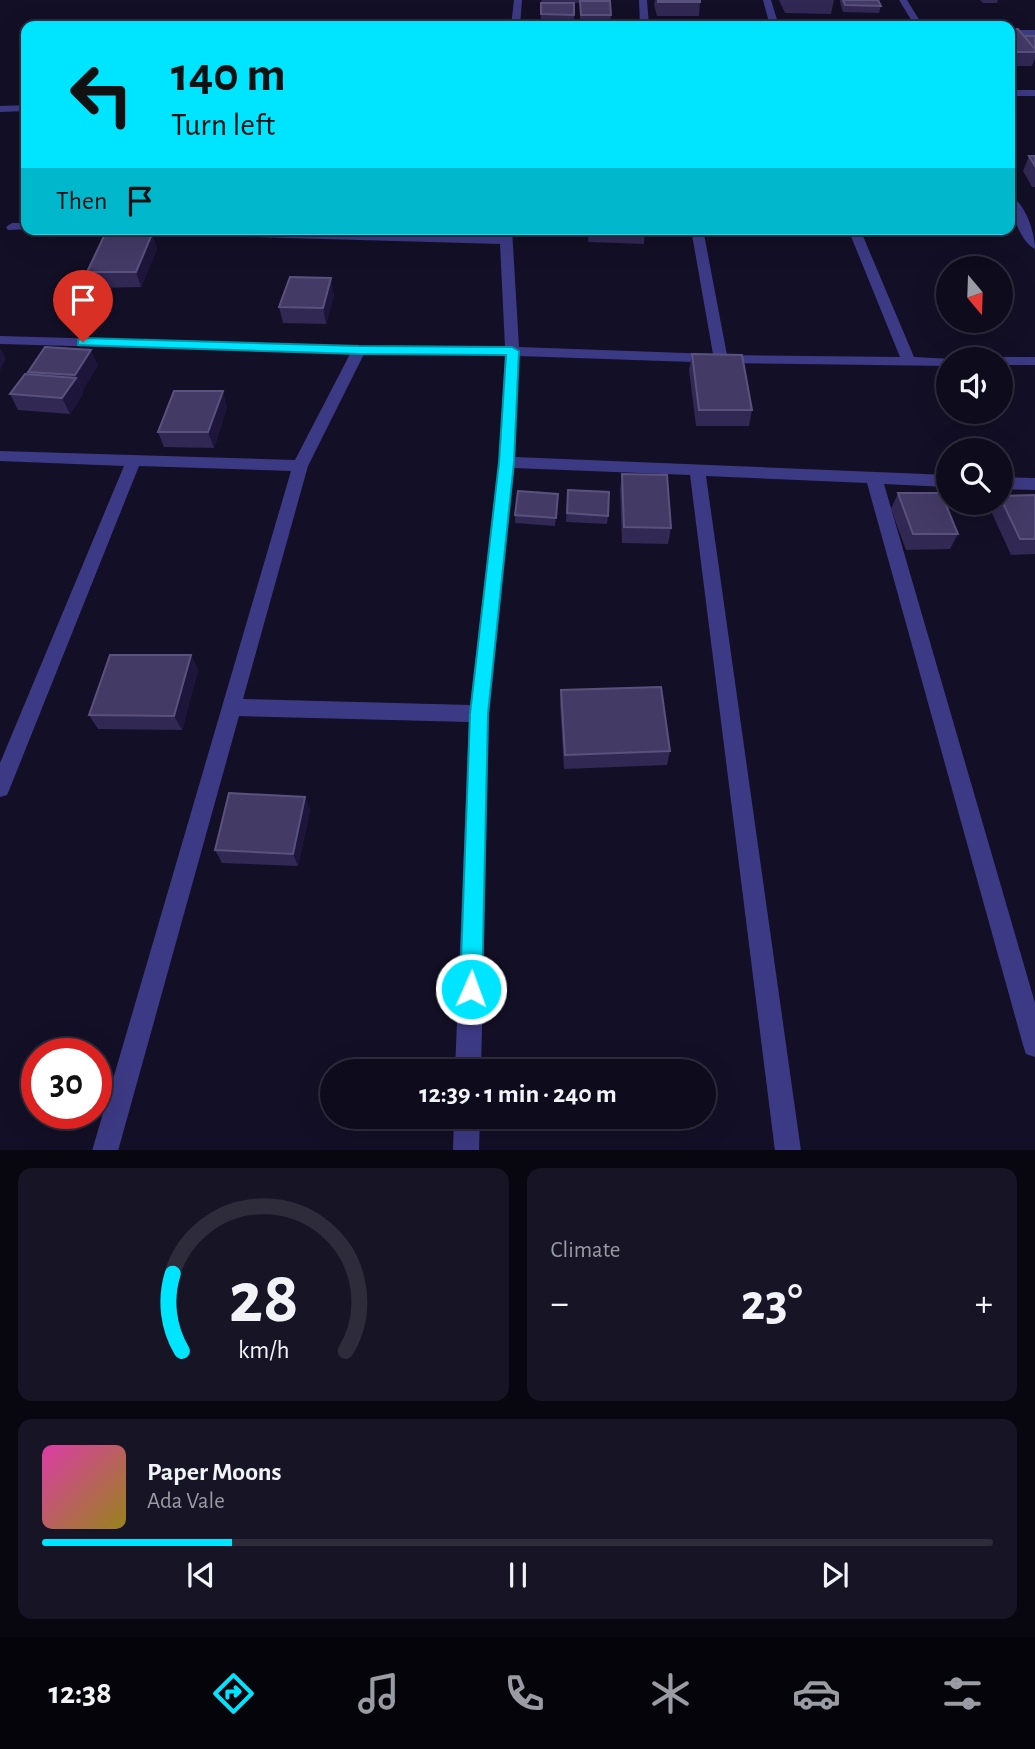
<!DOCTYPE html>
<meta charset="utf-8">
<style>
body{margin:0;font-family:"Alegreya Sans",sans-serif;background:#171425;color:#f1f3f6;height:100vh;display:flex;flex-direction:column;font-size:26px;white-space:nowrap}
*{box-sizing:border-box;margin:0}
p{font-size:23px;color:#9b9ba3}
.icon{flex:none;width:38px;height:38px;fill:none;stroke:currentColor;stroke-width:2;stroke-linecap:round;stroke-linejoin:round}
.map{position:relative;height:1150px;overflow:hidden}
.side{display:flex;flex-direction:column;gap:18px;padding:18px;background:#08060f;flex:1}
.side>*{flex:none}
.banner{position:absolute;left:21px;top:21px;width:994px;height:214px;border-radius:14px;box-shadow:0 7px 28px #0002,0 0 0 2px #2e2b3b;background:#00e5ff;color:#111;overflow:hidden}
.needle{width:46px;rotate:161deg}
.fabs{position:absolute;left:936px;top:256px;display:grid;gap:14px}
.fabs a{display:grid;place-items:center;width:77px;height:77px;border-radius:50%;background:#0e0b1c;box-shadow:0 7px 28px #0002,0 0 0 2px #2e2b3b;font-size:35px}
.speed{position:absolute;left:21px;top:1038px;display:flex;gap:14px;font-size:35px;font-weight:700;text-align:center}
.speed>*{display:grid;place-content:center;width:91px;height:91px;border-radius:50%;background:#0e0b1c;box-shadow:0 7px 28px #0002,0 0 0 2px #2e2b3b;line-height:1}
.speed .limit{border:10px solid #d22;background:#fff;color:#111}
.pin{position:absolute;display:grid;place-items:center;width:60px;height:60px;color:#fff;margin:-72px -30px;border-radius:50% 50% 50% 0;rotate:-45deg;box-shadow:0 0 7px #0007}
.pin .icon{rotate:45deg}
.me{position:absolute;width:77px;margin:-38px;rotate:2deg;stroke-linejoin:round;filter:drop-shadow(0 0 5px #0008)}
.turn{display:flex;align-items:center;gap:24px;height:147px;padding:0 35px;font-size:32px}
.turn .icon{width:91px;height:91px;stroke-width:2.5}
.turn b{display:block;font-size:49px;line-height:60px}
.then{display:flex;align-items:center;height:66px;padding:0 35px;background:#0003;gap:14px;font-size:26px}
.big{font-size:52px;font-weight:600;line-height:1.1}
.side .tile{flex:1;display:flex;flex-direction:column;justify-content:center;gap:10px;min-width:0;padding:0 24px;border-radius:14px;background:#171425}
.side .dial{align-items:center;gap:0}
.dial svg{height:182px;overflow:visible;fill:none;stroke:#2e2b3b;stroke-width:7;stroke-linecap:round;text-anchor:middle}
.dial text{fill:#f1f3f6;stroke:none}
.song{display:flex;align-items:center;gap:21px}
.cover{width:84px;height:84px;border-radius:10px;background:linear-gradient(135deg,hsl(320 70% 55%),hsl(50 70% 35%))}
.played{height:7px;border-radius:4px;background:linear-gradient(90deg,#00e5ff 20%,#2e2b3b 20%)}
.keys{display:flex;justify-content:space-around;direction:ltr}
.heat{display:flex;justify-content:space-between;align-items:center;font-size:38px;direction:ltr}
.side .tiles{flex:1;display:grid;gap:18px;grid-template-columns:1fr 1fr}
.tile:last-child{grid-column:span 2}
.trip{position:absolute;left:320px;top:1059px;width:396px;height:70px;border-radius:35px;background:#0e0b1c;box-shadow:0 7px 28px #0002,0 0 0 2px #2e2b3b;font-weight:600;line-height:70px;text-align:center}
.tab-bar{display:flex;height:112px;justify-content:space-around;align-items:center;background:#06040b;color:#9b9ba3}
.tab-bar .icon{width:49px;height:49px}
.tab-bar .selected{color:#00e5ff}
.tab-bar b{font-size:32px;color:#f1f3f6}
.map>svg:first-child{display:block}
</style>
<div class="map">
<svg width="1035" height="1151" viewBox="0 0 1035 1151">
<rect width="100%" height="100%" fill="#130f26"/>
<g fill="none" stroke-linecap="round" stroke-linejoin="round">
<g fill="#3d3a85" fill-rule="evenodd">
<path d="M514 0H522L520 26H511Z"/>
<path d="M639 0H647L649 26H640Z"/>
<path d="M763 0H771L779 26H770Z"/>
<path d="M899 0H907L923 26H915Z"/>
<rect x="1010" y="30" width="25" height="6"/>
<rect x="1010" y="90" width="25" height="6"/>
<path d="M26 105V111L0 112V106Z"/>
<path d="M1010 196C1025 202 1035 233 1035 249 1020 242 1010 211 1010 196Z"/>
<path d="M12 223H26V229H31L8 230 6 227Z"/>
<path d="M103 229H251L500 236V229H512L519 347 713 354 691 229H703L727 355 900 357 848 229H860L914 357 953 359H948V366L721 363 519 356 515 457 948 475V487L884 484 1035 1003V1057L1026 1054 1023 1045 867 483 706 476 801 1151H775L690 475 514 468 489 714 481 1071H455L469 722 239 716 118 1151H92L291 471 139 466 10 788 7 795 0 797V763L124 466 0 461V451L295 460 350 354 0 344V336L359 346 505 347 500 244 109 233ZM364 354 505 355 499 462 470 705 243 699 308 466Z"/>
<path d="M1001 357H1035V365H1001V359H995Z"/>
<path d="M1001 477 1035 478V490L1001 489Z"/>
<path d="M454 1116H480L479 1151H453Z"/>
</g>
</g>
<g fill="#312854">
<path d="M542 0H584V1L611 15 610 26H580V3L541 2Z"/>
<path d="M655 0H700V2L699 16H657L654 5Z"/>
<path d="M779 0H834L831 14 785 13Z"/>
<path d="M840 0H878L881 6 879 13 843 12 840 2Z"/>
<path d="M980 0H998L997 3H983Z"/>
<path d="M541 3 574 15V26H541Z"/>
<path d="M1010 29 1024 36H1035V59L1032 66H1010Z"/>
<path d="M1029 156H1035V187H1032L1023 171Z"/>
<path d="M589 229H645L644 244 588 242Z"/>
<path d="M152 234 157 249 141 287 93 288 87 272Z"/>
<path d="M334 294 326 324 283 323 279 307Z"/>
<path d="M692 354 752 410 749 426H696L689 370Z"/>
<path d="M98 365 82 391 83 394 70 414 18 410 10 394 29 374 28 372Z"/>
<path d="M227 407 214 448 164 447 158 432Z"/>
<path d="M622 474 671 528 668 544 622 543 620 490Z"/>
<path d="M568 490 608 516 607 524 566 522Z"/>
<path d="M898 493 958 534 950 549 906 550 891 509Z"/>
<path d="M558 494 555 526 515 523V515Z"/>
<path d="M1035 495V554L1011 555 991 511 996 502H1001V496Z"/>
<path d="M191 655 198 670 182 730 98 729 89 715Z"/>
<path d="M561 690 670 751 667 765 564 769 560 704Z"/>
<path d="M305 797 310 810 298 866 222 863 215 850Z"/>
</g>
<g fill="#1d163a">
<path d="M152 234 157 249 141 287 136 272Z"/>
<path d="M331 278 334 294 326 324 323 308Z"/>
<path d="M0 348 6 359 0 370Z"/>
<path d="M91 350 98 365 82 391 75 375Z"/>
<path d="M76 378 83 394 70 414 62 398Z"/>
<path d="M223 391 227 407 214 448 208 432Z"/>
<path d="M191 655 198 670 182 730 174 716Z"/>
<path d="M305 797 310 810 298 866 293 854Z"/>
</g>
<g fill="#433a66" stroke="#5a527e" stroke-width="2">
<rect x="658" y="0" width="42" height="2"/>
<path d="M843 0H878L881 6 845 5Z"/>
<path d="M580 1H610L611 15H581Z"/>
<path d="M541 3H574V15L541 14Z"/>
<path d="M494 22V26H441L442 23Z"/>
<path d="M799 25H832L833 26H800Z"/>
<path d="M1010 29H1018L1035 49V52H1010Z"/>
<path d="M1024 36H1035V49Z"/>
<path d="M1029 156H1035V166Z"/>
<path d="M105 234H152L136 272H87Z"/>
<path d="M290 277 331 278 323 308 279 307Z"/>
<path d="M45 347 91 350 75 375 28 372Z"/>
<path d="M692 354 742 355 752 410H699Z"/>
<path d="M25 374 76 378 62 398 10 394Z"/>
<path d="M174 391H223L208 432H158Z"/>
<path d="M622 474 667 475 671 528 624 527Z"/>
<path d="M568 490 609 492 608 516 567 513Z"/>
<path d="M518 491 558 494 556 518 515 515Z"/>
<path d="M898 493H941L958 534H913Z"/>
<path d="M1035 495V539H1020L1001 499V496Z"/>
<path d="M110 655H191L174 716 89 715Z"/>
<path d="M661 687 670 751 565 755 561 690Z"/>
<path d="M229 793 305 797 293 854 215 850Z"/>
</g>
<path fill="#00e5ff" stroke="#0095a6" stroke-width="2" d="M83 338 359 346 512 347 519 351 514 462 488 714 482 989 478 996 471 999 463 996 460 989 470 714 499 462 506 355 359 354 78 345V340Z"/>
</svg>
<div class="fabs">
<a><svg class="needle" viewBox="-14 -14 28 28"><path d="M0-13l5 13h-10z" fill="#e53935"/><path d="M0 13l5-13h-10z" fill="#9b9ba3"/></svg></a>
<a><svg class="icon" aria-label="sound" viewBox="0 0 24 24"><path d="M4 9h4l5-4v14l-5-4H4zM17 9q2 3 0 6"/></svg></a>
<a><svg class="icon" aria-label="search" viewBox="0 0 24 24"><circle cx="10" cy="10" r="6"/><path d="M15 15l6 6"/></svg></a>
</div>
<div class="speed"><div class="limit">30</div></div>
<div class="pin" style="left:83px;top:342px;background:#d93025"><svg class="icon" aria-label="arrive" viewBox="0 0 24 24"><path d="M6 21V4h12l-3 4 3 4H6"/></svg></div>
<svg class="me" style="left:471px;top:989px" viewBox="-20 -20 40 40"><circle r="17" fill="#00e5ff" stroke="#fff" stroke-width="3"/><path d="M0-11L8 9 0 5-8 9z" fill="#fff"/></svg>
<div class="trip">12:39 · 1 min · 240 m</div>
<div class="banner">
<div class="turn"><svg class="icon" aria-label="left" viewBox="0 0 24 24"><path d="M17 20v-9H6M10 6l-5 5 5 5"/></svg><div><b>140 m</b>Turn left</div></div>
<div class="then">Then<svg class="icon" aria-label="arrive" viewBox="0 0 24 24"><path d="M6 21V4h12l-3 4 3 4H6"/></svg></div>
</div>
</div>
<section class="side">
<div class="tiles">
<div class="tile dial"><svg viewBox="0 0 100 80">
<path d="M14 69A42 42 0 1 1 86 69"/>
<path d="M14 69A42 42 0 0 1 10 35" stroke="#00e5ff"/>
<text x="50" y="56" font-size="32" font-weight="700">28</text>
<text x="50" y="72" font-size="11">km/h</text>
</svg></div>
<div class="tile"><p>Climate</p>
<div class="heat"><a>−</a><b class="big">23°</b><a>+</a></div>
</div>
<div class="tile">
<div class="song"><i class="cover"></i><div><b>Paper Moons</b><p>Ada Vale</p></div></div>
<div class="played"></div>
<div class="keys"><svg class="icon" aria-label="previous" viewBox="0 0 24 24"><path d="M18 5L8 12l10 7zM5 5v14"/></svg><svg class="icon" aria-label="pause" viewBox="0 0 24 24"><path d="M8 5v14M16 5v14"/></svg><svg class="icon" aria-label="next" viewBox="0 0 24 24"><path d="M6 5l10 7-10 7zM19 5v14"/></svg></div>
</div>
</div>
</section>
<nav class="tab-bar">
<b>12:38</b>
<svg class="icon selected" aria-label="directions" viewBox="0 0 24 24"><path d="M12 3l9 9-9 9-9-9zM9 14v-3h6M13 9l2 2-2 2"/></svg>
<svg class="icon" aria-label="music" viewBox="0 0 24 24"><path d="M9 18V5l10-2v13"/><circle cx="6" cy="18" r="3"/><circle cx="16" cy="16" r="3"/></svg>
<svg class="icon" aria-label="phone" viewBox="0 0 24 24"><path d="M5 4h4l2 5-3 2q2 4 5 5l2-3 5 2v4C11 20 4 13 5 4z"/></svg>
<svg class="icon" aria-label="climate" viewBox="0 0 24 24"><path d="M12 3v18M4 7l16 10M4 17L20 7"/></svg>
<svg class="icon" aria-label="car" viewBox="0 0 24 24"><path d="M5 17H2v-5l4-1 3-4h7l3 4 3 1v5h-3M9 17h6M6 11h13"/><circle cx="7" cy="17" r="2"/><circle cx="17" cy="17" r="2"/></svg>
<svg class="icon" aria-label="filters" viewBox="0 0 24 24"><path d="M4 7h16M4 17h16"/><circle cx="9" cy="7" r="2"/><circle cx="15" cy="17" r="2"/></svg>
</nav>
